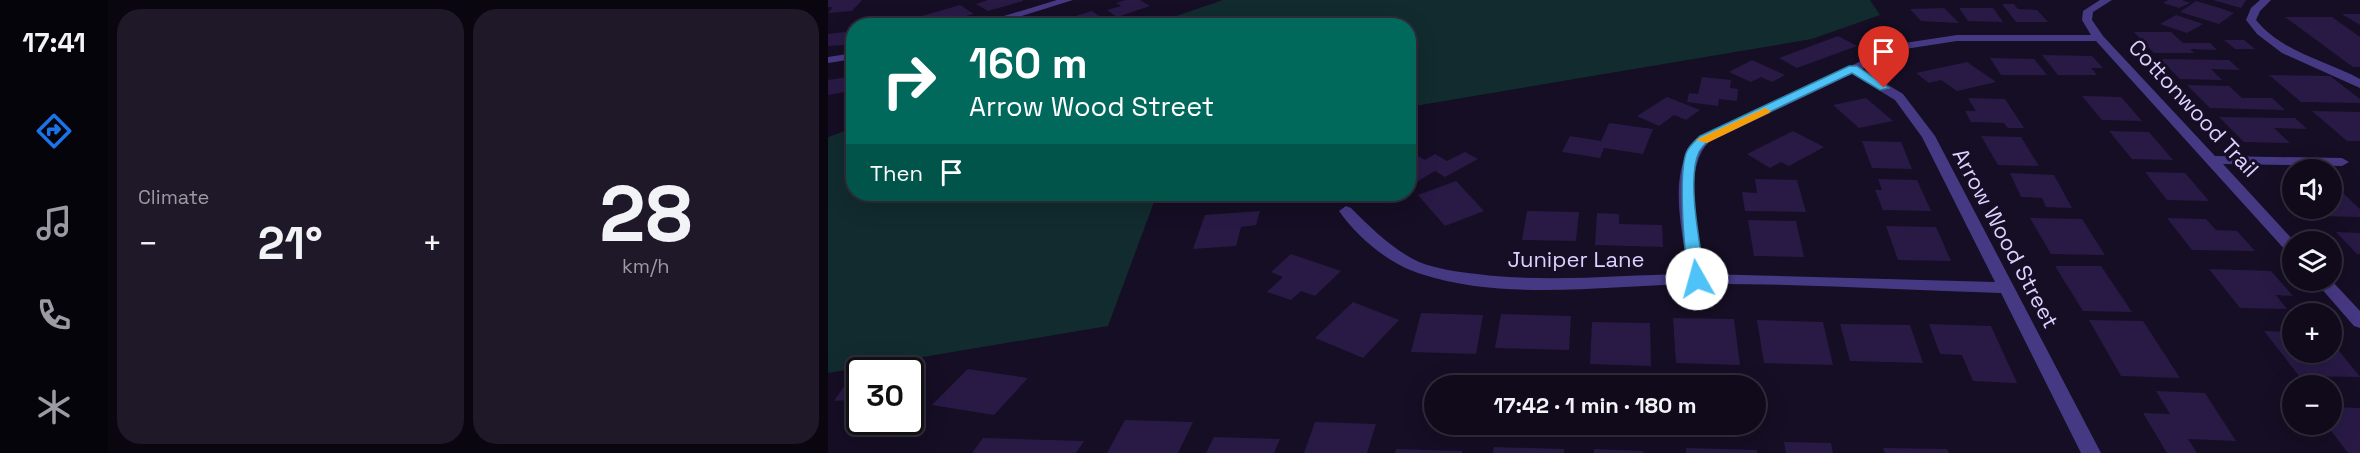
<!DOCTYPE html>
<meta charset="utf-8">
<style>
body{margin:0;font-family:"Space Grotesk",sans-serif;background:#1e1828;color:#f1f3f6;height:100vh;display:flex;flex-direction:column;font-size:22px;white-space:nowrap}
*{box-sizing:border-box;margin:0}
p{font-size:20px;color:#9c9aa3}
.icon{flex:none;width:33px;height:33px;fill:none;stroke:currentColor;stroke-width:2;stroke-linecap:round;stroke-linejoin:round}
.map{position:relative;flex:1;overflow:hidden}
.side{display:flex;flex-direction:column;gap:9px;padding:9px;background:#09060f;width:720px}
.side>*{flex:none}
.guide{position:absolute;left:18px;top:18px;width:570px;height:183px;border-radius:24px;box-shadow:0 6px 24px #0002,0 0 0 2px #302b3a;background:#00695c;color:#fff;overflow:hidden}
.fabs{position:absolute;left:1454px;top:159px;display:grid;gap:12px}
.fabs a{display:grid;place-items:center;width:60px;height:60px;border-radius:50%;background:#100a1b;box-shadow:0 6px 24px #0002,0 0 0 2px #302b3a;font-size:30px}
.speed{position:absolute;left:18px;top:357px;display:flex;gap:12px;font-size:30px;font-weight:700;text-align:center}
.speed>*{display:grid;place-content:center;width:78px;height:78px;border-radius:50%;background:#100a1b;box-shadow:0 6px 24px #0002,0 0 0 2px #302b3a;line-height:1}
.speed .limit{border:3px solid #111;border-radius:9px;background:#fff;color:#111}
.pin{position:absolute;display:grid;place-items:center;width:51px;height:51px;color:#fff;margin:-62px -26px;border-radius:50% 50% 50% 0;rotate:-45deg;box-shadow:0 0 6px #0007}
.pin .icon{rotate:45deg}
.me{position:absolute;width:66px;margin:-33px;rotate:353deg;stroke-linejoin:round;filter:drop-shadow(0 0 4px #0008)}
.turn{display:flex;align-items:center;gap:21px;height:126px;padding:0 24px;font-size:27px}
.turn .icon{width:78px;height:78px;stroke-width:2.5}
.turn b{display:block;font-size:42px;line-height:51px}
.then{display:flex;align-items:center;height:57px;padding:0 24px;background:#0003;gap:12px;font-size:22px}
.big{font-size:45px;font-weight:800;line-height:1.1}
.side .widget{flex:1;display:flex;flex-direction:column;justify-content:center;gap:9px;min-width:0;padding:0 21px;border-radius:24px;background:#1e1828}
.side .dial{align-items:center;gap:0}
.dial b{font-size:78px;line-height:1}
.heat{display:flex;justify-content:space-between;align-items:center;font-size:33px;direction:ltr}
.side .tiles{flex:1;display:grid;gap:9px;grid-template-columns:repeat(2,1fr)}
.trip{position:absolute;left:596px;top:375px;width:342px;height:60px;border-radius:30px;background:#100a1b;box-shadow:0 6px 24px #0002,0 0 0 2px #302b3a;font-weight:800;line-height:60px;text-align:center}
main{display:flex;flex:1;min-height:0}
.menu{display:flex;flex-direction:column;width:108px;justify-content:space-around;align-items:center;background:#06040b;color:#9c9aa3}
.menu .icon{width:42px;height:42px}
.menu .current{color:#1a73e8}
.menu b{font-size:27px;color:#f1f3f6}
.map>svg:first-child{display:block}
</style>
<main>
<nav class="menu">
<b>17:41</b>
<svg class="icon current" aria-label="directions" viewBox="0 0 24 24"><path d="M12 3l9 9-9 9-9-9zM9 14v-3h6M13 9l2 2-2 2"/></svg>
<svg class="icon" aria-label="music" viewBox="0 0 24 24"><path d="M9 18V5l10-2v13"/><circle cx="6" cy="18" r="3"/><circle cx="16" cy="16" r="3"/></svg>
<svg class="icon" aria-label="phone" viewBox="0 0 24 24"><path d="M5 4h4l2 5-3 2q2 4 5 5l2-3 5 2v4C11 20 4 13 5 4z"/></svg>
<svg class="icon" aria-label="climate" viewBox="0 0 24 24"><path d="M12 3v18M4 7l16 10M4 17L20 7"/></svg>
</nav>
<section class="side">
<div class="tiles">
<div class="widget"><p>Climate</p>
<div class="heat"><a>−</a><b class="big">21°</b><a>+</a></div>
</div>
<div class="widget dial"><b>28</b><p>km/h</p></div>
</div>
</section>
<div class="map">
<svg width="1532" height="453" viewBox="0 0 1532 453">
<rect width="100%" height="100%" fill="#150e24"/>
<g fill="#112b2e">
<path d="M395 0H1042L1052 15 984 39 581 107 580 26 322 25Z"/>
<path d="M25 128 26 194H329L280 326 0 373V137Z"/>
</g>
<g fill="#281a45">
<path d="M0 0H34L24 11 0 13 5 7H0Z"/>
<path d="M160 0H195V1L160 11 148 4Z"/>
<path d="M297 0H312L322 6 289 17 279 10 293 6 288 3Z"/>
<path d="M1340 0H1354L1362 3 1351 8 1335 3Z"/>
<path d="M1385 0H1418L1413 8Z"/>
<path d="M1368 1 1392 8 1406 13 1391 24 1352 12Z"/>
<path d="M1174 4H1186L1190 9 1209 10 1220 22H1188Z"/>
<path d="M132 5 146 14 98 26 87 18Z"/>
<path d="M1116 8 1131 23 1093 21 1082 9Z"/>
<path d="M1131 8H1165L1175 22 1140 21Z"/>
<path d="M264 11 277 20 260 26 225 23Z"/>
<path d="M1514 14H1532V25Z"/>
<path d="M1348 15 1375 24 1359 33 1332 24Z"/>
<path d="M81 17 86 26H52V25Z"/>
<path d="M1457 17H1504L1532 37V67H1525Z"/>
<path d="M26 31 16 45 0 46V34Z"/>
<path d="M1306 32H1343L1355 43H1382L1389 50 1362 49 1366 53H1326Z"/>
<path d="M1010 36 1029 46 969 68 951 58Z"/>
<path d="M1396 40H1416L1427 49H1407Z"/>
<path d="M1214 55 1264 56 1275 68H1263L1269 75H1230Z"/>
<path d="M1162 58 1206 59 1219 75H1173Z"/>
<path d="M1332 59 1401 60 1412 70 1383 69 1394 80 1352 79Z"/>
<path d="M924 60 957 75 944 82 933 77 923 82 901 72Z"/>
<path d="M1139 62 1168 82 1129 91 1113 80 1101 83 1088 73Z"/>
<path d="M1441 75 1502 76 1532 99V103L1473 102Z"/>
<path d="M26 76 22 91 0 95V80Z"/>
<path d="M874 77 903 80 902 88 910 89 909 101 891 99 890 106 859 102 861 93 870 94Z"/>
<path d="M1359 85 1401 86 1414 98H1444L1457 110 1382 108Z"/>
<path d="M1254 96 1293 97 1314 121 1274 120Z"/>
<path d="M839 97 872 110 858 120 846 115 831 126 809 116Z"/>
<path d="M1038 98 1065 121 1031 128 1005 105Z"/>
<path d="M1140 98 1177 99 1196 128H1180L1176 123 1143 122 1137 111H1148Z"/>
<path d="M1484 111 1532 112V141H1519Z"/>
<path d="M1391 117 1467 118 1479 129 1446 128 1462 143 1416 142Z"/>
<path d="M781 123 825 129 815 154 776 148 772 158 734 152 742 136 773 141Z"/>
<path d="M965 131 996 147 961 166 953 162 942 168 919 154Z"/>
<path d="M1281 131 1321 132 1345 160 1304 159Z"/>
<path d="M1153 136 1193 137 1211 166 1170 165Z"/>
<path d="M1034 141 1073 142 1084 169 1044 168Z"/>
<path d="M580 150 597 160 607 154 619 161 637 152 650 159 617 177 607 171 585 184 580 181Z"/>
<path d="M1317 172 1357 173 1381 201 1339 200Z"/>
<path d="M1182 173 1226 175 1244 208 1218 207 1214 198 1193 197Z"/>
<path d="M927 179 969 180 978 212 917 211 914 192 929 193Z"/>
<path d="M1050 179 1089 180 1103 211 1055 210 1047 190H1054Z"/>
<path d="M628 181 656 211 617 226 590 195Z"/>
<path d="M1503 182 1532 209V217L1491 216 1483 208H1503Z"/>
<path d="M396 194H431L421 202Z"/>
<path d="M432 211 428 225 413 227 408 246 365 249 377 215Z"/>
<path d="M699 211 751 212 748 241 694 240Z"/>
<path d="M769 213 791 214V224L834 225 835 247 767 245Z"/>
<path d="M1202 218 1254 219 1277 255 1223 254Z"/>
<path d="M1339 218 1378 219 1388 230 1409 231 1427 251 1364 250Z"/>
<path d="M920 220 968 221 976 257 926 256Z"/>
<path d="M1058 226 1108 227 1123 261 1070 260Z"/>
<path d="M1508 232 1532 233V254H1529Z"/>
<path d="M463 254 513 271 487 296 473 291 463 300 439 292 455 277 443 272Z"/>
<path d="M1227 266H1273L1304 312 1255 311Z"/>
<path d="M1381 269 1443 271 1465 296 1448 295 1459 309 1412 308Z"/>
<path d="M525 302 571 320 535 358 487 338Z"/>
<path d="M593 313 655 315 648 354 583 352Z"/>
<path d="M673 314 743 316 741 350 667 348Z"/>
<path d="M845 318 906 319 912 365 848 363Z"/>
<path d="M929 320 995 322 1005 365 936 363Z"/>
<path d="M1261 320 1315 321 1352 378 1293 376Z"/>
<path d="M764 322 822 323 823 366 762 364Z"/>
<path d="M1012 324 1082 325 1095 363 1022 361Z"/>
<path d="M1101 324 1163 326 1189 383 1145 381 1134 355 1112 354Z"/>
<path d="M1436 331 1464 332V352H1503V341L1532 377 1471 376Z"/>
<path d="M97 363 82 386V370H33Z"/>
<path d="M28 369H32V399L6 401Z"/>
<path d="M140 369 200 378 166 415 104 405Z"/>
<path d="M1328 391 1377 393 1408 441 1360 439 1369 453H1339L1315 413 1342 414Z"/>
<path d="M1503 407 1532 408V453H1520L1498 424H1503Z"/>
<path d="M297 420 365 422 350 453H279Z"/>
<path d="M487 422 548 424 539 453H476Z"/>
<path d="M386 437 452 439 446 453H378Z"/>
<path d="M155 438 256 441 248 453H144Z"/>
<path d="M956 442 1003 443 1005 453H958Z"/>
<path d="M666 447 736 449V453H665Z"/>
<path d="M858 448 929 450V453H858Z"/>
<path d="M1055 448 1119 449 1121 453H1057Z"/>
<path d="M568 449 634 451V453H567Z"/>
<path d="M766 449 815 451V453H766Z"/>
</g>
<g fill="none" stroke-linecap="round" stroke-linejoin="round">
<g fill="#463983" fill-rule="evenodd">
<path d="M229 0H245L161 26H143Z"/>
<path d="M1272 0H1284L1265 12 1264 20 1275 36 1387 156 1514 158 1521 162 1514 166 1395 164 1467 242H1464V253L1459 252 1268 41H1129L1077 49 1034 69 1075 94 1107 136 1273 453H1253L1173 293C1071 290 970 283 868 284 778 285 680 302 593 274 561 264 530 238 511 211L518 206 523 208C543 228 565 250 591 262 609 269 630 272 649 274 719 283 790 275 860 274 855 232 837 169 871 136L1070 44 1129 35H1263L1254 20 1255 11ZM1024 74 1067 100 1094 137 1167 282 876 274C871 239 853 169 881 142Z"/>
<path d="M1432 0H1443L1432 11 1428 20C1455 53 1497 60 1532 79V88L1454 53 1429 34 1418 20 1423 8Z"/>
<path d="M26 53V59L0 63V57Z"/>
<path d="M1486 280H1503L1532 311V328L1526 326Z"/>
</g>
</g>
<path fill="#4fc3f7" stroke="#337fa1" stroke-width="1.5" d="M1021 66H1029L1061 88 1052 90 1024 73 880 141C877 144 873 148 871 152 858 179 873 249 877 279L875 283H864C855 265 850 169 859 151 862 145 868 140 872 136Z"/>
<path fill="#f59e0b" d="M937 108 943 111 941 113 879 143 868 140Z"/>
<g text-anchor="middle" stroke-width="6" stroke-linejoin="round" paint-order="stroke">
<g font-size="22" fill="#dcd1ff" stroke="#150e24">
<text transform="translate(1366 108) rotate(47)" y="8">Cottonwood Trail</text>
<text transform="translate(1178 238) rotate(62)" y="8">Arrow Wood Street</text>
<text x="748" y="267">Juniper Lane</text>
</g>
</g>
</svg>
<div class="fabs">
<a><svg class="icon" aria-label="sound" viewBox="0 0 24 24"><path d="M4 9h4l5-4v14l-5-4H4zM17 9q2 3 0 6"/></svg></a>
<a><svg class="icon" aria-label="layers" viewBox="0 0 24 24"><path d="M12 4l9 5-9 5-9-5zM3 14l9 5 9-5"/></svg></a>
<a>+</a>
<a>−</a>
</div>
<div class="speed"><div class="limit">30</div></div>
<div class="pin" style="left:1056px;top:88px;background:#d93025"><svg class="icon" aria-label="arrive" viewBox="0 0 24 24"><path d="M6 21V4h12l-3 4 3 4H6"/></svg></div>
<svg class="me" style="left:869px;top:279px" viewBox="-20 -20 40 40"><circle r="19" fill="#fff"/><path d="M0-13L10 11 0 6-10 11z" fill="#4fc3f7"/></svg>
<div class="trip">17:42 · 1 min · 180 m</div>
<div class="guide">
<div class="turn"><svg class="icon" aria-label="right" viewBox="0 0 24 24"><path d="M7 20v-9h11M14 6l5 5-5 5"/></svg><div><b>160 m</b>Arrow Wood Street</div></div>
<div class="then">Then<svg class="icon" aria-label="arrive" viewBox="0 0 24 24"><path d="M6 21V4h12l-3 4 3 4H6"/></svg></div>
</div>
</div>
</main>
